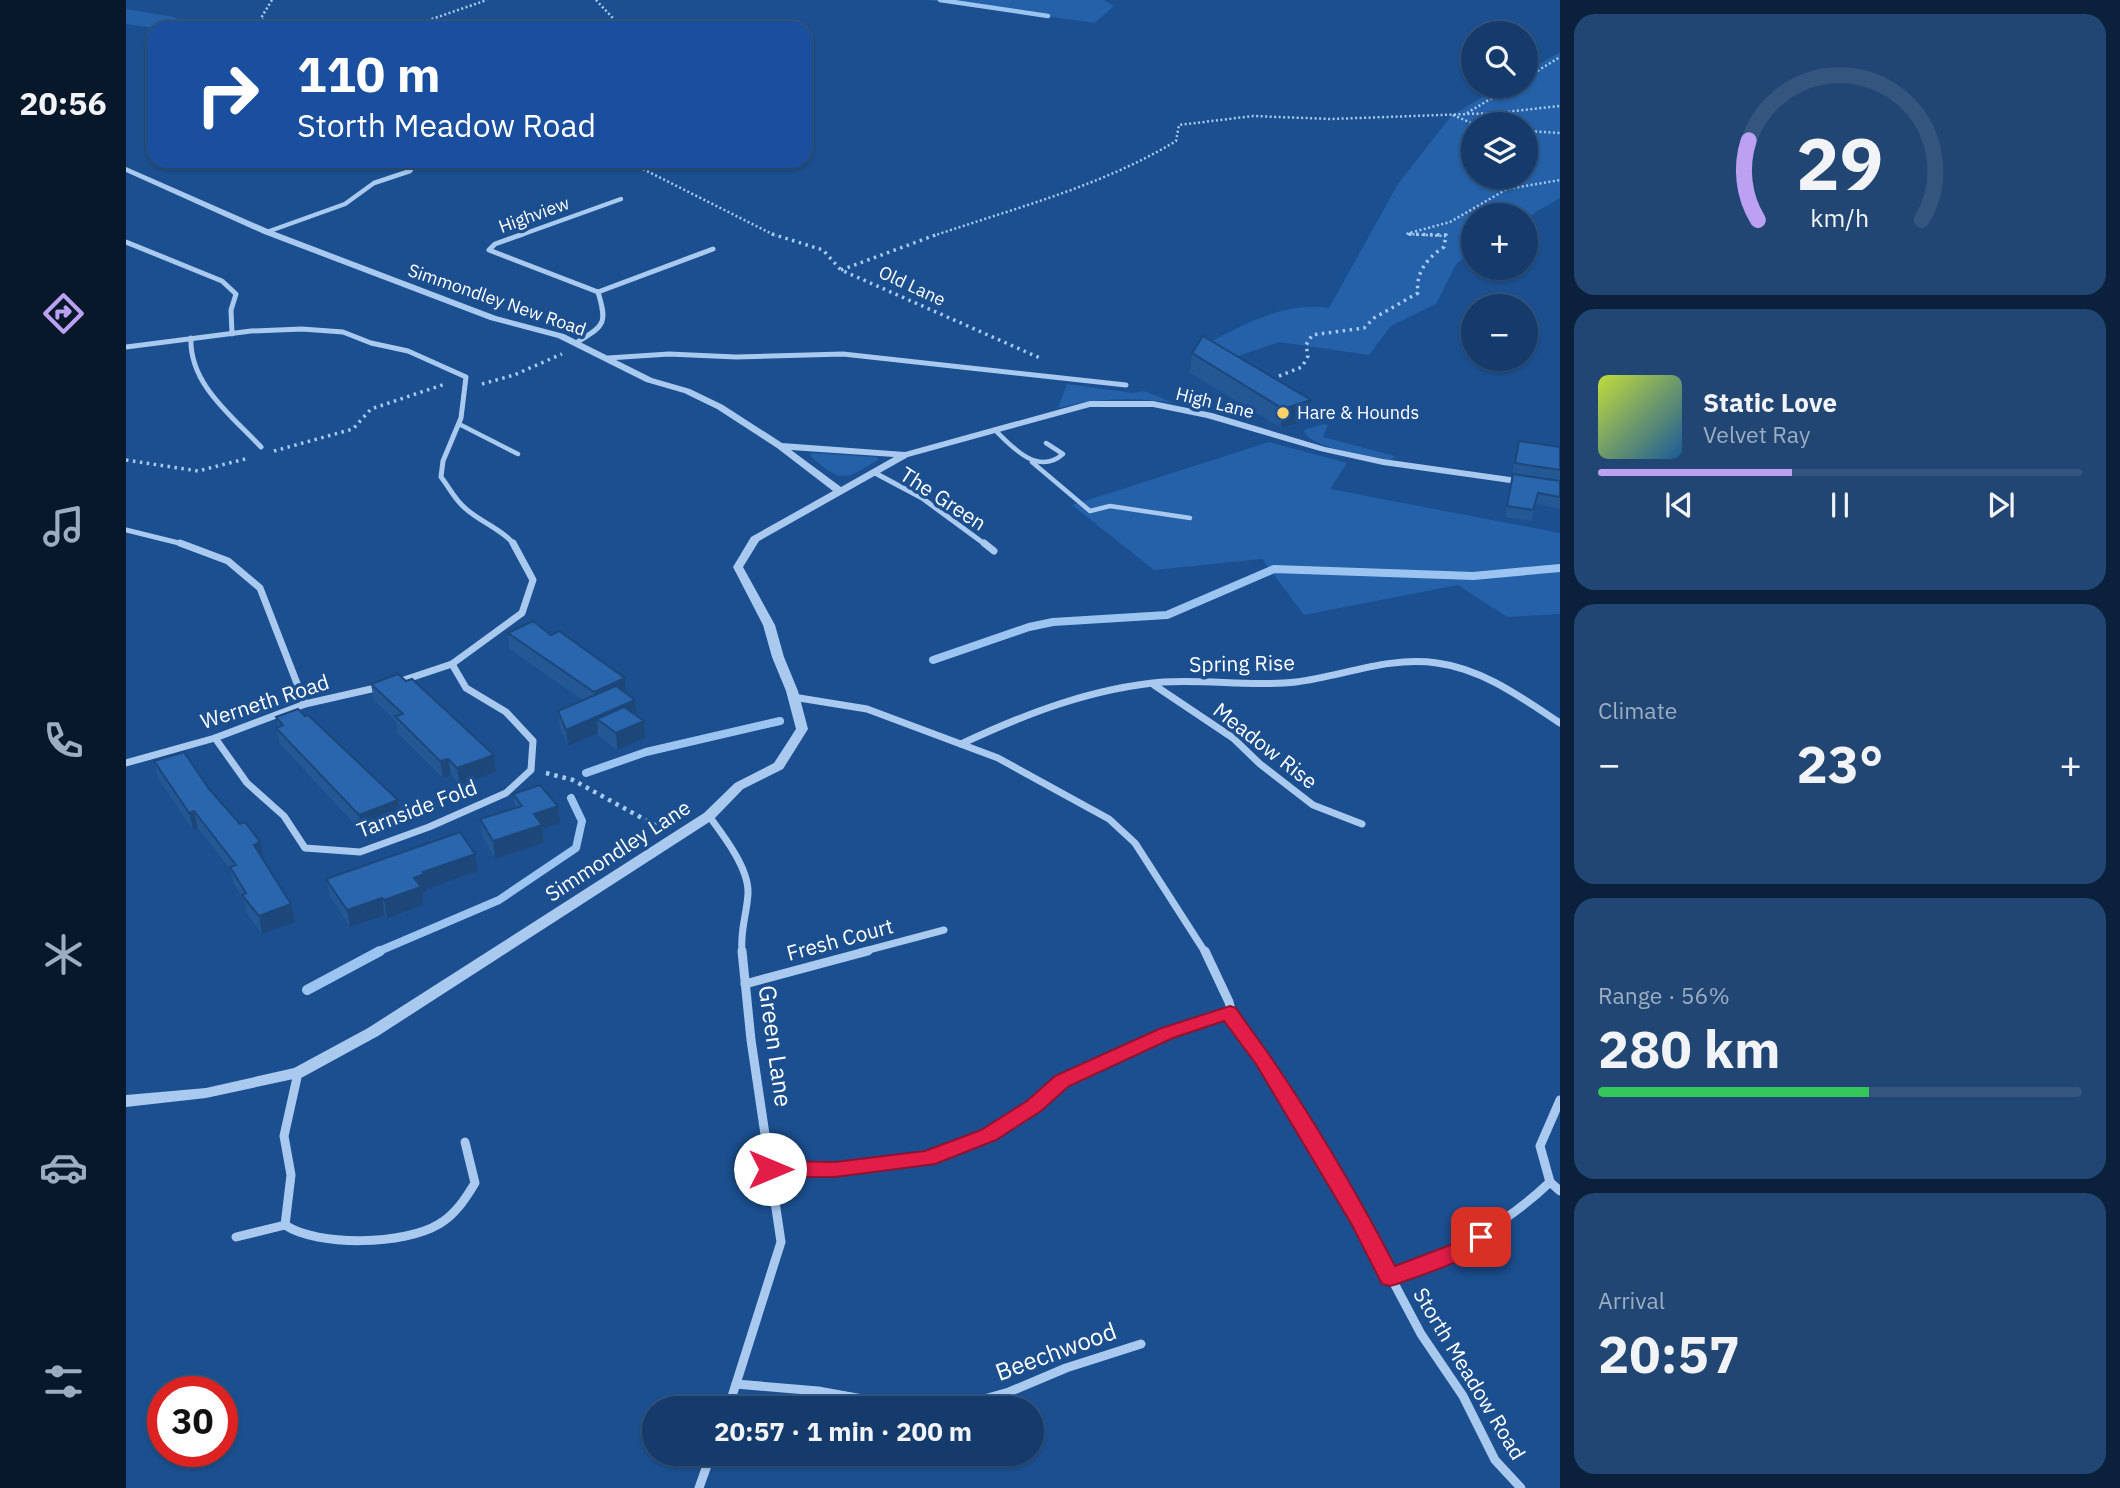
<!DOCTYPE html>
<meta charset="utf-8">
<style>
body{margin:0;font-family:"IBM Plex Sans",sans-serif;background:#214673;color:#f1f3f6;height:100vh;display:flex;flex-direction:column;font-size:26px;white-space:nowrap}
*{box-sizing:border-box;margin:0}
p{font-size:23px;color:#9dadc1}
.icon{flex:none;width:38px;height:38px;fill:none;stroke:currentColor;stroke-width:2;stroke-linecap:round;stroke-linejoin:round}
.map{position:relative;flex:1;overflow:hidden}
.sheet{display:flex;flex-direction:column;gap:14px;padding:14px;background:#0b203b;width:560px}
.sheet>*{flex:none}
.banner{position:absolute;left:21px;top:21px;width:665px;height:147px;border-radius:21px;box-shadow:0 2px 5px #0004,0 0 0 2px #33557e;background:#1a4fa0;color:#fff;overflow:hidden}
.controls{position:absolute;left:1335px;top:21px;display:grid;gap:14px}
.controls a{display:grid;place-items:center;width:77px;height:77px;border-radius:50%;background:#143b6b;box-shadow:0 2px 5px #0004,0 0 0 2px #33557e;font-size:35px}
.speed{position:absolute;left:21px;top:1376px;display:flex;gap:14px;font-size:35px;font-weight:700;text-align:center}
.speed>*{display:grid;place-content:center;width:91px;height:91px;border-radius:50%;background:#143b6b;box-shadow:0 2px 5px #0004,0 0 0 2px #33557e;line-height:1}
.speed .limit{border:10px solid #d22;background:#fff;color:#111}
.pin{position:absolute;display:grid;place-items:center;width:60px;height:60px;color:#fff;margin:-30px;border-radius:14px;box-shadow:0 4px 10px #0006}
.me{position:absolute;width:77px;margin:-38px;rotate:90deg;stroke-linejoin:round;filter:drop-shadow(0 0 5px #0008)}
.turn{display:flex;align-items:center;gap:24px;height:147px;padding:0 35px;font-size:32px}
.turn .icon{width:91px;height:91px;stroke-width:2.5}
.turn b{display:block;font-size:49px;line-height:60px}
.big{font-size:52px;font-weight:800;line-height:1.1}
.sheet .widget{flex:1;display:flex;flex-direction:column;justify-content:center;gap:10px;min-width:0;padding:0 24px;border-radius:21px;background:#214673}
.sheet .dial{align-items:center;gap:0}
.dial svg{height:182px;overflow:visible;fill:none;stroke:#33557e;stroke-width:7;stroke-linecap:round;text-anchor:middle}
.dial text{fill:#f1f3f6;stroke:none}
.song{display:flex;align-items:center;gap:21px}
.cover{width:84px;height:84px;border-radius:10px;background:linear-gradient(135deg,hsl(70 70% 55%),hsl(210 70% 35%))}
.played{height:7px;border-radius:4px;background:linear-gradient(90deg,#bca0f2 40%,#33557e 40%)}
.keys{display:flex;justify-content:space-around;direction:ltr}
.heat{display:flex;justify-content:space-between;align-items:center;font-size:38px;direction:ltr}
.charge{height:10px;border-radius:5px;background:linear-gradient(90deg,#34c759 56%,#33557e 0)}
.trip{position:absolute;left:516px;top:1396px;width:402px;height:70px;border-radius:35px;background:#143b6b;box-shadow:0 2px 5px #0004,0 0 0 2px #33557e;font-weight:800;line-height:70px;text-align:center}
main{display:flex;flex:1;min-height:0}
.dock{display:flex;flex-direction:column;width:126px;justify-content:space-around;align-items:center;background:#08182b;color:#9dadc1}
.dock .icon{width:49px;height:49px}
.dock .on{color:#bca0f2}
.dock b{font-size:32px;color:#f1f3f6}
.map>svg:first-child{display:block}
</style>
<main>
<nav class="dock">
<b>20:56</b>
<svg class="icon on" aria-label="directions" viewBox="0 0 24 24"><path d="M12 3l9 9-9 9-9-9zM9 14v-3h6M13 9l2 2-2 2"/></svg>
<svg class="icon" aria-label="music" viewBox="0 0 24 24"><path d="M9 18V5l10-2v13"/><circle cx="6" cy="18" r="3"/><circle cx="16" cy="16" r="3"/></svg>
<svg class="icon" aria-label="phone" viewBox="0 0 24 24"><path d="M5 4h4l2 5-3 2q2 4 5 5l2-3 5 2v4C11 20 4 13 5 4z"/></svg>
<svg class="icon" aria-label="climate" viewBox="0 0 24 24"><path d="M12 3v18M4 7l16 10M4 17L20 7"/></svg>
<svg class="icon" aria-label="car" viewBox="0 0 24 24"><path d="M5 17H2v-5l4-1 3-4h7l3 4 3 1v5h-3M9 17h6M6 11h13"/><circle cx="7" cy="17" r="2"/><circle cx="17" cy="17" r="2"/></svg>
<svg class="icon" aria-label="filters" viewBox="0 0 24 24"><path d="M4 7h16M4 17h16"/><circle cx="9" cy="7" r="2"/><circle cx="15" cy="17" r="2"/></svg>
</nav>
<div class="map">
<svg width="1434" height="1488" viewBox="0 0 1434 1488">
<rect width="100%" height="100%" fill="#1b4f8f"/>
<g fill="#2461a8" fill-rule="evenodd">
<path d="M802 0H978L988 6 969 23Z"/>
<path d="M0 9 47 17 72 27 29 28 0 24Z"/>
<path d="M1434 52V198L1400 218 1348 215 1347 252 1330 264 1310 304 1265 326 1243 355 1153 342 1092 363 1067 351C1109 330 1155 300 1203 308L1272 184 1326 115 1375 86H1400V72ZM1348 124H1400V177H1348Z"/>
<path d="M941 384 1007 393 1018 391 1048 403C1007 397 972 398 932 408Z"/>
<path d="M1198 424 1202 425 1197 437 1269 456 1265 460C1248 456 1180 448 1178 430Z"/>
<path d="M1143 442 1221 463 1204 489 1434 533V614L1381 617 1332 585 1178 615 1136 559 1028 570 946 505Z"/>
<path d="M687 453 749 457 753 459C717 481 716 484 683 455Z"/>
</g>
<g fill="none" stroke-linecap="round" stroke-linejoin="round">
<path stroke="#9cc4f0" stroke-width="4.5" d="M814 0 922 16"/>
<g stroke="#9cc4f0" stroke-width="8">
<path d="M807 660 903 627 927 622 1041 615 1148 569 1347 576 1434 568"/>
<path d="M460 773 520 752 654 721"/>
<path d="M251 952 373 900 450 848 456 821 445 798"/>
</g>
<path stroke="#9cc4f0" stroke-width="10" d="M181 990 254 951"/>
<g stroke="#a9c9ee" stroke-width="2.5" stroke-dasharray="2 2.5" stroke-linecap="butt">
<path d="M146 0 135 18 143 26 159 28"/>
<path d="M470 0 496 28"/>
<path d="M280 28 361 0"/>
<path d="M1400 78 1434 57"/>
<path d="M1341 113 1386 86"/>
<path d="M1327 115 1348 124"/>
<path d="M1400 131 1434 133"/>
<path d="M501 161 650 236"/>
<path d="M807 236C889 208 976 186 1050 141L1053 125 1127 116 1205 119 1370 113 1434 106"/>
<path d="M1320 236 1280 234 1324 222 1381 189 1434 180"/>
</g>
<g stroke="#a9c9ee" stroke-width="3.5" stroke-dasharray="2.5 4.5" stroke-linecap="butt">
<path d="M646 234 697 250 715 270 914 358"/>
<path d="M715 270 812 234"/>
<path d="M1153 376 1176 367 1182 356 1180 345 1186 335 1238 328 1248 318 1292 293C1289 273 1302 257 1318 247L1320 235 1280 234"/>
<path d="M356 384 388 375 436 354"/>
<path d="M148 451 227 429 245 409 319 384"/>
<path d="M0 460 72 471 123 458"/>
</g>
<path stroke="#a9c9ee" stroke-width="4.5" stroke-dasharray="3.5 5" stroke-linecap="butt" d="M420 773 447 780 534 828"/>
<g stroke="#a9c9ee" stroke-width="4.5">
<path d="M333 424 392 454"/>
<path d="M869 430C887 448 912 476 937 454L920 443"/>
<path d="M906 462 964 511 984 506 1064 518"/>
</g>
<g stroke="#a9c9ee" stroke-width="4.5">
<path d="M350 161 356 164"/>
<path d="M326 163 333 161"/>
<path d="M141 232 219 204 248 183 284 171 289 163 286 161"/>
<path d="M392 236 495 199"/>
</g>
<g stroke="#a9c9ee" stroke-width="5">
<path d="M397 234 369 244 363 250 472 292C482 325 478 325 450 343"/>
<path d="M0 242 96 281 110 294 105 310 106 334"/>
<path d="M472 292 587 249"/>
<path d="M65 338C63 384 106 416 135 447"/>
<path d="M0 347 125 331 176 329 217 332 245 343 282 351 340 377 335 418 317 461 315 477C323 487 329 500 339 508 351 520 382 533 388 545"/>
<path d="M482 358 543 354 610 357 717 354 1000 385"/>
<path d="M749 473 796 498 860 545"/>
<path d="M0 530 61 545"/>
</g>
<g stroke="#a9c9ee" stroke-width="7">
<path d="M54 543 102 561 134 588 179 704"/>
<path d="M858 543 868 551"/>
<path d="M272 682 326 664 396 613 407 580 387 543"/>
<path d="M1028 685 1107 738 1134 764 1187 805 1236 824"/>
<path d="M667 697 741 709 872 758 983 819 1009 843 1079 952"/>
<path d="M89 738 121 783 158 816 179 848 234 852 303 827 380 793 405 770 407 741 380 712 340 688 326 664"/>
<path d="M835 744C899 714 966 688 1037 682 1081 679 1126 687 1170 682 1217 676 1263 656 1311 663 1357 669 1396 698 1434 723"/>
<path d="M0 763 89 738 179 704 254 687"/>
<path d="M583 816C597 835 623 868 622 893 621 915 614 928 616 952"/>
<path d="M735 952 818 930"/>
</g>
<g stroke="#a9c9ee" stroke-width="9">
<path d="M1079 951 1103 1002 1109 1026 1137 1060 1235 1221 1295 1334 1337 1396 1369 1460 1395 1488"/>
<path d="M619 984 742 951"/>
<path d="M172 1073 158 1136 165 1175 159 1225C192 1247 279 1245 313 1224 329 1215 340 1198 349 1183L339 1142"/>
<path d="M644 1169H709L801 1158 863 1135 908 1106 936 1081 1040 1034 1104 1013"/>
<path d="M1424 1182 1434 1191"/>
<path d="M110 1237 159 1225"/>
<path d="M1264 1277C1324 1253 1377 1227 1424 1182L1414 1146 1434 1100"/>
<path d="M610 1384 692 1391 764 1404 830 1407 883 1392 940 1368 1015 1344"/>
<path d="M602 1409 655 1242 625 1040 616 951"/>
<path d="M573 1488 585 1454"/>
</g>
<path fill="#a9c9ee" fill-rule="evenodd" d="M0 167 144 230 370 316 438 334 526 378 564 389 597 405 656 443 779 452 964 401H1027L1086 413 1199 447 1257 459 1434 484V490L1257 465 1194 451 1081 418 1027 407H964L782 457 633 541 617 567 649 625 658 657 672 691 682 729 657 769 617 789 588 819 252 1036 177 1077 80 1098 0 1107V1095L80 1088 168 1068 242 1028 578 813 609 783 648 763 670 729 660 691 646 657 637 625 607 567 625 537 707 491 651 448 591 409 558 393 520 382 432 338 364 320 138 234 0 172ZM665 450 768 457 715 487Z"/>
</g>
<g fill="#245895">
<path d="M1066 353 1182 420 1155 428 1064 373Z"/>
<path d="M1434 447V509L1410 504 1405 521 1379 517 1390 452Z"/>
<path d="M382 633 425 635 499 678 500 693 509 700 511 716 518 721 519 738 491 750 472 735V733L442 746 434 728 432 711 457 700 383 649Z"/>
<path d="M280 681 368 755 370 772 334 785 325 775 317 778 272 733 270 721 248 700 245 684Z"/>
<path d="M179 716 272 800 275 817 236 832 154 744 150 728 152 727 150 717Z"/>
<path d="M28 761 83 789 114 824 134 842 137 860 169 922 136 934 120 912 118 900 108 884 104 869 72 828 67 830 32 778Z"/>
<path d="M387 794 434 823 416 829 418 843 369 859 356 836 354 819 389 808Z"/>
<path d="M352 871 301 889V891L296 893 298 905 261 918 259 915 224 927 204 896 200 879Z"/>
</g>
<g fill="#1d4779">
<path d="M1185 400 1182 420 1155 428 1157 409Z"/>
<path d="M499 678 500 695 469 709 468 692Z"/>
<path d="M509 700 511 716 471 719 472 733 442 746 440 730Z"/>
<path d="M518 721 519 738 491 750 490 733Z"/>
<path d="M368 755 370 772 334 785 331 768Z"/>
<path d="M322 759 325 775 317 778 314 761Z"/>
<path d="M272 800 275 817 236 832 233 815Z"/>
<path d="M432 806 434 823 416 829 418 843 369 859 367 841 408 814Z"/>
<path d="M68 811 72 828 67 830 63 813Z"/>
<path d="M134 842 138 859 132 862 128 845Z"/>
<path d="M349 854 352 871 301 889V891L296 893 298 905 261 918 258 900 288 878 297 872Z"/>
<path d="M256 898 259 915 224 927 221 910Z"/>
<path d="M165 904 169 922 136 934 133 916Z"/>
</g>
<g fill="#2a66ad" stroke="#1d4779" stroke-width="2">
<path d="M1077 336 1185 400 1157 409 1066 353Z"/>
<path d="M1393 441 1434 447V470L1389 463Z"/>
<path d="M1387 474 1434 481V497L1412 493 1407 510 1381 506Z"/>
<path d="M407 621 425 635 433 631 499 678 468 692 382 633Z"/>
<path d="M272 674 280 681 286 679 368 755 331 768 322 759 314 761 269 716 277 714 245 684Z"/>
<path d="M490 686 509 700 440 730 432 711Z"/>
<path d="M498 707 518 721 490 733 471 719Z"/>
<path d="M172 709 179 716 182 715 272 800 233 815 150 728 157 725 150 717Z"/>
<path d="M58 752 83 789 114 824 119 822 134 842 128 845 165 904 133 916 116 895 120 893 104 867 110 865 68 811 63 813 28 761Z"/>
<path d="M414 785 432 806 408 814 416 825 367 841 354 819 396 806 387 794Z"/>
<path d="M334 832 349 854 297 872 298 874 288 878 295 887 258 900 256 898 221 910 200 879Z"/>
</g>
<path fill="#e11d48" stroke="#92132f" stroke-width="2" d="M1104 1006 1110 1008C1121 1025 1133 1040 1144 1056 1190 1123 1232 1195 1269 1266L1327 1244 1355 1229 1362 1231 1365 1237C1354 1258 1294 1275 1271 1284L1264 1286 1256 1284 1226 1225 1130 1064 1098 1021 1047 1038 943 1086 915 1111 870 1140 809 1164 709 1177H644L636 1174 633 1169 636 1163 644 1161 709 1162 799 1151 855 1130 901 1101 929 1076 1033 1029Z"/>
<circle fill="#ffd166" stroke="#1b4f8f" stroke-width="2.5" cx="1157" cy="413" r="7"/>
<g text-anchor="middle" stroke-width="7" stroke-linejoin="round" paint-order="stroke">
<g font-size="18" fill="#fff" stroke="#1b4f8f">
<text transform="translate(408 215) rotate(-20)" y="6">Highview</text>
<text transform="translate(786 286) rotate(25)" y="6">Old Lane</text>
<text transform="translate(371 300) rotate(19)" y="6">Simmondley New Road</text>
<text transform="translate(1089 403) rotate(14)" y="6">High Lane</text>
</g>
<g font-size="18" fill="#fff" stroke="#1b4f8f" text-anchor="start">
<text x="1171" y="419">Hare &amp; Hounds</text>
</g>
<g font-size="21" fill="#fff" stroke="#1b4f8f">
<text transform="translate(817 499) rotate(33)" y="7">The Green</text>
<text transform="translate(1116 664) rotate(-1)" y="7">Spring Rise</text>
<text transform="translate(139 702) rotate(-18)" y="7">Werneth Road</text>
<text transform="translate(1139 746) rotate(38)" y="7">Meadow Rise</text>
<text transform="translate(291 809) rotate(-21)" y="7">Tarnside Fold</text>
<text transform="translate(492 851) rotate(-33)" y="7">Simmondley Lane</text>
<text transform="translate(714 940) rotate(-15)" y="7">Fresh Court</text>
<text transform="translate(1343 1374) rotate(59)" y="7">Storth Meadow Road</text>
</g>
<g font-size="24" fill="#fff" stroke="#1b4f8f">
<text transform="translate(649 1046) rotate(82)" y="8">Green Lane</text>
<text transform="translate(930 1352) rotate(-20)" y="8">Beechwood</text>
</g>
</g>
</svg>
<div class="controls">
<a><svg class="icon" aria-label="search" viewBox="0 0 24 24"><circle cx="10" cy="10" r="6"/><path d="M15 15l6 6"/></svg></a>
<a><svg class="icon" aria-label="layers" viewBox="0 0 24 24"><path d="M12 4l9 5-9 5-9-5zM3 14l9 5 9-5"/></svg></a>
<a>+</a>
<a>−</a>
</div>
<div class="speed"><div class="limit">30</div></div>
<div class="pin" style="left:1355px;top:1237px;background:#d93025"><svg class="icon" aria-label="arrive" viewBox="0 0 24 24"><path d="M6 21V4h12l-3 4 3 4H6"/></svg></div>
<svg class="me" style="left:644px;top:1169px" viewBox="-20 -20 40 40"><circle r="19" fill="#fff"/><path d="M0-13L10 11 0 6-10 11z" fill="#e11d48"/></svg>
<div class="trip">20:57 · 1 min · 200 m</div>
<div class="banner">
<div class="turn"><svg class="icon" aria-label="right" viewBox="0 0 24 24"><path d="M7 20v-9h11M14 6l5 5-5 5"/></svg><div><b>110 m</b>Storth Meadow Road</div></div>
</div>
</div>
<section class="sheet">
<div class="widget dial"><svg viewBox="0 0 100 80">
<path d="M14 69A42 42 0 1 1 86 69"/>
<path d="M14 69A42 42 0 0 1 10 34" stroke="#bca0f2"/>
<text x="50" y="56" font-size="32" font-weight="700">29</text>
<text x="50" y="72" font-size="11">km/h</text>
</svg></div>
<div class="widget">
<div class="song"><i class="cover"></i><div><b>Static Love</b><p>Velvet Ray</p></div></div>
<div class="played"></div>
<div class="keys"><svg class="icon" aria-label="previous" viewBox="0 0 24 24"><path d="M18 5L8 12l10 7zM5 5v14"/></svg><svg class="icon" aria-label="pause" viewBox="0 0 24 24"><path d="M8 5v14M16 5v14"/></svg><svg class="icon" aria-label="next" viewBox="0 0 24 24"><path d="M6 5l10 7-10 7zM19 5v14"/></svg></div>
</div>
<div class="widget"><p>Climate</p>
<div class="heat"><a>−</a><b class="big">23°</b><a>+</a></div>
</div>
<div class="widget"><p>Range · 56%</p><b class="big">280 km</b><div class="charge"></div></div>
<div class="widget"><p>Arrival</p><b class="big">20:57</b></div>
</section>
</main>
